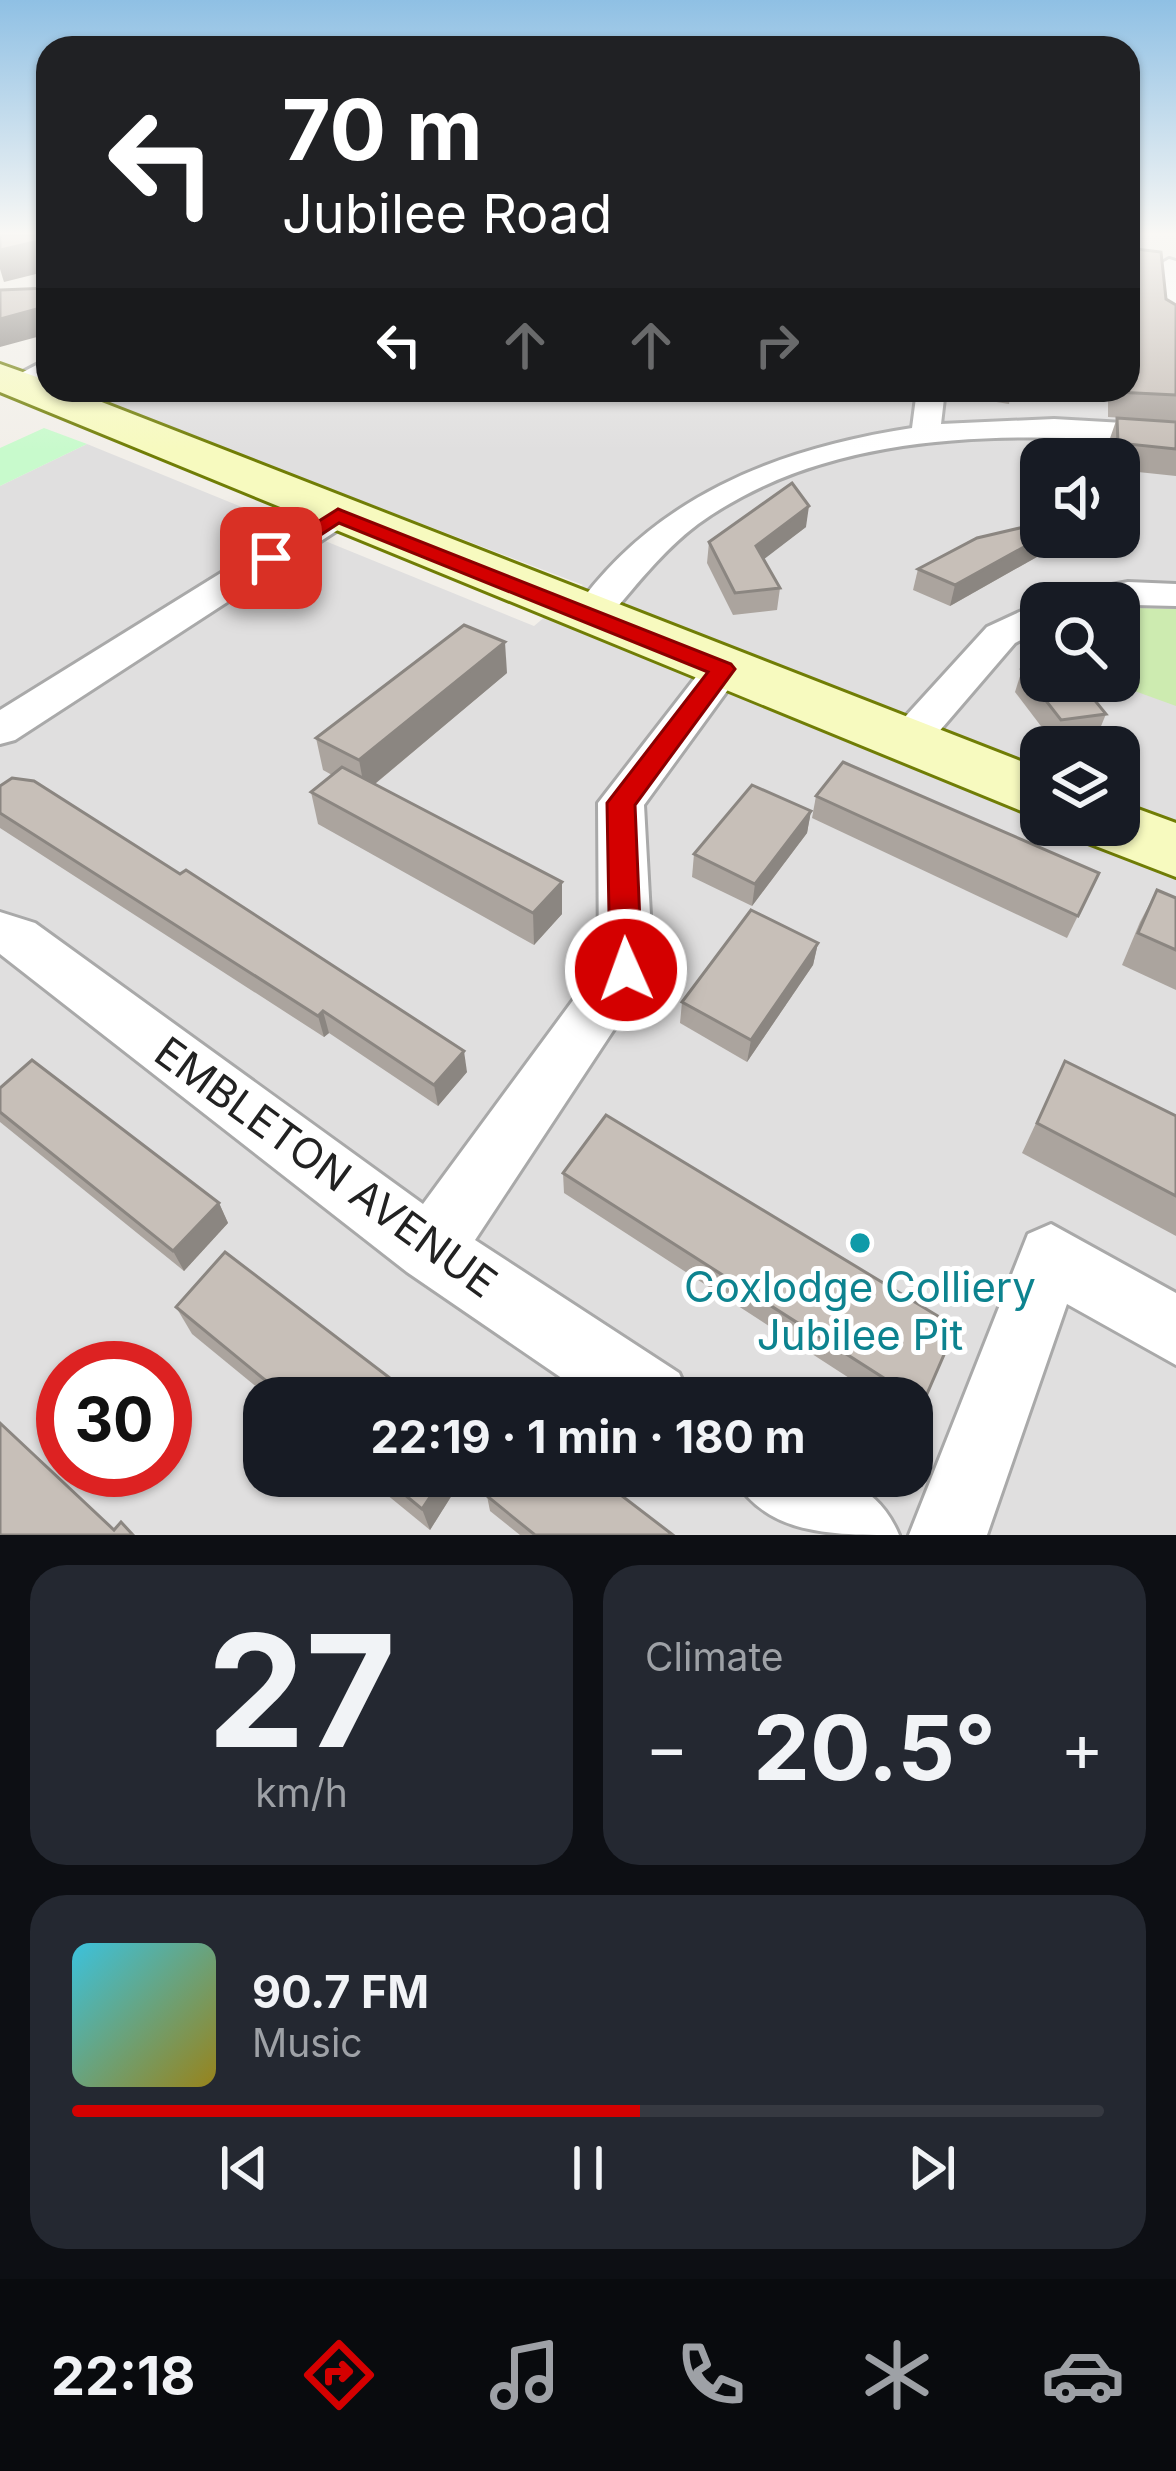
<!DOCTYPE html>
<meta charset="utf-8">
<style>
body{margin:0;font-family:Inter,sans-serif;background:#242831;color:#f1f3f6;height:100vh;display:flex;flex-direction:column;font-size:45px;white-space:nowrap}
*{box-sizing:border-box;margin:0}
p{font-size:39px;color:#9ea1a6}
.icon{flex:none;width:66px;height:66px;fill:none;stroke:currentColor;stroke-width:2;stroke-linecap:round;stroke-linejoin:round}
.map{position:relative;height:1535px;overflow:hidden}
.drawer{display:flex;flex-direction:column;gap:30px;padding:30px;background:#0d0f14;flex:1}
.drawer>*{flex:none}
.top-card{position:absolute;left:36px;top:36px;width:1104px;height:366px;border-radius:36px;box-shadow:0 3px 9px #0004;background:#202124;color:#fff;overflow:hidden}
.tools{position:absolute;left:1020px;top:438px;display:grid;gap:24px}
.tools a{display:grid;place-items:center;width:120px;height:120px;border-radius:24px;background:#171b24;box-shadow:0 3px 9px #0004;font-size:60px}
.speed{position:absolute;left:36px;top:1341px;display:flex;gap:24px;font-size:60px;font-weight:700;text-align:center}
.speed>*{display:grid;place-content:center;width:156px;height:156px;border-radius:50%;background:#171b24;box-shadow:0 3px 9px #0004;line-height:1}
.speed .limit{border:18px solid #d22;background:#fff;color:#111}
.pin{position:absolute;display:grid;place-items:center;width:102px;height:102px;color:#fff;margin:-51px;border-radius:24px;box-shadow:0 6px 18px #0006}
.me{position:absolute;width:132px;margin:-66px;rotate:358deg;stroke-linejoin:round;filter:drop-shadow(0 0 9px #0008)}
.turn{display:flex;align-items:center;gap:42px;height:252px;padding:0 48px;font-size:54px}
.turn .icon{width:156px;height:156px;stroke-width:2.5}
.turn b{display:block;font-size:84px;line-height:102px}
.lanes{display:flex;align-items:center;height:114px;padding:0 48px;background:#0003;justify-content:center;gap:60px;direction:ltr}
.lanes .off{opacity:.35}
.big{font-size:90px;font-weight:700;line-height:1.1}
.drawer .widget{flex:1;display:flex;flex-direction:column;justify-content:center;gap:18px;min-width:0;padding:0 42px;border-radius:36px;background:#242831}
.drawer .dial{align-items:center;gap:0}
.dial b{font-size:156px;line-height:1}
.song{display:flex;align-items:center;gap:36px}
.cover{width:144px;height:144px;border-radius:18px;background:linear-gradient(135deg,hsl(190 70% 55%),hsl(50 70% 35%))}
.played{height:12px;border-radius:6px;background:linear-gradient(90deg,#d40000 55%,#363941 55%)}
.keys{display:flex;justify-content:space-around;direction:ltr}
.heat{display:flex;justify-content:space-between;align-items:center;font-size:66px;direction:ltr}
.drawer .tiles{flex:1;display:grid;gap:30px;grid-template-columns:1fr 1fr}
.widget:last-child{grid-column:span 2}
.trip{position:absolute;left:243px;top:1377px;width:690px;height:120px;border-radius:36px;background:#171b24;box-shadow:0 3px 9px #0004;font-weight:700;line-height:120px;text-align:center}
.tabs{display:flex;height:192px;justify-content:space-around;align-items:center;background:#090b0e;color:#9ea1a6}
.tabs .icon{width:84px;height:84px}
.tabs .active{color:#d40000}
.tabs b{font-size:54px;color:#f1f3f6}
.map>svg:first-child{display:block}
</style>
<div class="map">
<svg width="1176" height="1535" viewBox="0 0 1176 1535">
<rect width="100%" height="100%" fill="#f2efe9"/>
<path fill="#e0dfdf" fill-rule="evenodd" d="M1176 260V1535H0V486L87 444 534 626 583 585 70 390H1128V261ZM1041 459H1119V537H1041ZM1041 603H1119V681H1041ZM1041 747H1119V825H1041ZM63 1368H165V1470H63ZM264 1398H912V1476H264Z"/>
<path fill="#cdebb0" d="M1137 608 1176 609V706L1107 681H1119V610Z"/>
<path fill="#c8facc" d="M44 428 87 444 0 486V448Z"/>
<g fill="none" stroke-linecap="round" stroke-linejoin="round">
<g stroke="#a9a9a9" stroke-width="6">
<g id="street">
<path d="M1169 259 1176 261V330L1163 322 1157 266Z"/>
<path d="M48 359V378L16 392 2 383Z"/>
<path d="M917 390H945L941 424 1054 419 1176 426V444C1017 432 834 426 698 524 662 551 633 589 604 623H576L571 615C652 497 776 449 912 428Z"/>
<path d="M338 505 350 508 355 515 350 522 15 740 0 744V710L326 508Z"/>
<path d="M1128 582 1176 584V606L1052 603 1058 595Z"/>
<path d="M1041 602V629L1015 643 924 749 909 754 894 749 887 739 894 729 987 627Z"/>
<path d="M723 656 737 660 743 669 644 805 653 970 475 1240 679 1373 690 1398H591L407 1272 0 954V912L35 923 423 1204 599 965 598 803 709 660Z"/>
<path d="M1051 1224 1176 1293V1365L1067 1304 987 1535H909L1028 1234Z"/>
<path d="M733 1476C801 1476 868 1461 899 1535 831 1535 765 1535 733 1476Z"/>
</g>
</g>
<g stroke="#707d05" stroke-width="6">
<g id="secondary">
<path d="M0 364 48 381V390H71L1041 769V819L0 392Z"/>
<path d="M1119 802 1176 823V877L1088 843 1078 825H1119Z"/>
</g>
</g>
<use href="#street" fill="#fff" fill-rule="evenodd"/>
<use href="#secondary" fill="#f7fabf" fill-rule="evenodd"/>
</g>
<g fill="#aba49e">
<path d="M1176 305V421L1108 417V390H1128Z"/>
<path d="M972 390H1012L1009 404 971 398Z"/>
<path d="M1117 418 1176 422V476L1119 470V459H1109L1108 444Z"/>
<path d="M806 527 763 559 780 588 777 610 733 615 707 563 709 542Z"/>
<path d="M1051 549 950 606 913 590 918 569Z"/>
<path d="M1022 670 1106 714 1097 736 1053 742 1015 692Z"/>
<path d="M507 673 375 784 562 882V914L534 945 318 824 311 792 332 775 323 770 316 738Z"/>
<path d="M0 786 467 1072 438 1106 329 1033 324 1037 0 828Z"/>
<path d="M816 796 1099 873 1067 938 812 818Z"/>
<path d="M811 811 807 833 752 906 692 877 694 854Z"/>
<path d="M1157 890 1176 898V990L1122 965 1140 922Z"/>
<path d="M818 943 813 965 747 1062 680 1023 682 1002Z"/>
<path d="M1065 1061 1176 1116V1236L1022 1153Z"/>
<path d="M0 1088 219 1203 228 1223 184 1271 0 1122Z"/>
<path d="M563 1173 923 1403 914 1420 912 1418V1398H880L564 1193Z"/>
<path d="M176 1307 416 1398H270L192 1334Z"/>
<path d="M364 1476H464L430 1530Z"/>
<path d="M487 1496 673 1535H520L490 1511Z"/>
</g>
<g fill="#8b8681">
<path d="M48 239V271L4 282 0 269V250Z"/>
<path d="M48 306V334L0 347V319Z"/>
<path d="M809 506 806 527 754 567 756 546Z"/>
<path d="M1042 537H1055L1051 549 950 606 955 585Z"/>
<path d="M505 642 507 673 365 792 359 760Z"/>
<path d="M811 811 807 833 752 906 755 884Z"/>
<path d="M562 882V914L534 945 533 913Z"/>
<path d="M818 943 813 965 747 1062 751 1040Z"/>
<path d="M323 1011 329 1033 324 1037 318 1016Z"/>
<path d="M464 1051 467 1072 438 1106 434 1085Z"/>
<path d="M219 1203 228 1223 184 1271 173 1251Z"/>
<path d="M444 1476H464L430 1530 422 1509Z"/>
</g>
<g fill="#c7bfb8" stroke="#8b8681" stroke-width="3">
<path d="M0 235H48V239L0 250Z"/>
<path d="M1128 248 1161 252 1166 299 1176 305V395L1116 392V390H1128Z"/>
<path d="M48 288V306L0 319V290Z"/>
<path d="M982 390H1012V394Z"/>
<path d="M1117 418 1176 422V449L1118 443Z"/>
<path d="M792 483 809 506 756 546 780 588 735 593 709 542Z"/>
<path d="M1041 523 1042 537 955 585 918 569 977 538Z"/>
<path d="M464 625 505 642 359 760 316 738Z"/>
<path d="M1041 668V681H1079L1106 714 1061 720 1022 670Z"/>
<path d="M843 762 1099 873 1078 916 816 796Z"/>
<path d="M342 767 562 882 533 913 311 792Z"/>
<path d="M12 778 34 781 180 874 186 870 464 1051 434 1085 323 1011 318 1016 0 813V786Z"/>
<path d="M752 785 811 811 755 884 694 854Z"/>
<path d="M1157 890 1176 898V950L1138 933Z"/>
<path d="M751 910 818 943 751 1040 682 1002Z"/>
<path d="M32 1060 219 1203 173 1251 0 1112V1088Z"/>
<path d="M1065 1061 1176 1116V1196L1037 1123Z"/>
<path d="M606 1115 956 1327 923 1403 563 1173Z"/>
<path d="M225 1252 416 1398H287L176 1307Z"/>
<path d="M0 1423 114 1530 121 1522 133 1535H0Z"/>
<path d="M382 1476H444L422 1509Z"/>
<path d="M500 1476H596L673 1535H535L487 1496Z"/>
</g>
<linearGradient id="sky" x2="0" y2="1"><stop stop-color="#8fc0e4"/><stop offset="0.52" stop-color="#f9f8f5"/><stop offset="1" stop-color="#f9f8f5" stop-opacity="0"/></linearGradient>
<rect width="1176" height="450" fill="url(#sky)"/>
<path fill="#d40000" stroke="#8a0000" stroke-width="3" d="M338 509 731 664 735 669 635 805 642 970 638 979 626 983 615 979 610 970 607 803 708 672 339 523 279 562 271 564 260 558Z"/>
<circle fill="#0f9aa8" stroke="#fff" stroke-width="4.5" cx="860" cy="1243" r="12"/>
<g text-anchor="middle" stroke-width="10" stroke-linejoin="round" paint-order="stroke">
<g font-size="42" fill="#222" stroke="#fff">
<text transform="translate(326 1167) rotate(36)" y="15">EMBLETON AVENUE</text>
</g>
<g font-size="42" fill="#0d838f" stroke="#fff">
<text x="860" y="1302">Coxlodge Colliery<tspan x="860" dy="48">Jubilee Pit</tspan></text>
</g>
</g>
</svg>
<div class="tools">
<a><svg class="icon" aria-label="sound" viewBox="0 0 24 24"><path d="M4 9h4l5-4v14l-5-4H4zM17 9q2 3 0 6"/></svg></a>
<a><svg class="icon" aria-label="search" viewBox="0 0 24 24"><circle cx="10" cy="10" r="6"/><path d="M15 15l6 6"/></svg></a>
<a><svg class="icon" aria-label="layers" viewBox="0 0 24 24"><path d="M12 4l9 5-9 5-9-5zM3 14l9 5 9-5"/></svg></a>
</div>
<div class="speed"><div class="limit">30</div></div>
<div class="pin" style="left:271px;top:558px;background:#d93025"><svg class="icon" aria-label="arrive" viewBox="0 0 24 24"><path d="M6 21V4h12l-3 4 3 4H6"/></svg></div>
<svg class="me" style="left:626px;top:970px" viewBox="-20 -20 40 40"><circle r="17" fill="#d40000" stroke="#fff" stroke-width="3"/><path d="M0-11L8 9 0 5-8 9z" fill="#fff"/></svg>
<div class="trip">22:19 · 1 min · 180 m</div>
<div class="top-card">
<div class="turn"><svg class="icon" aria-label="left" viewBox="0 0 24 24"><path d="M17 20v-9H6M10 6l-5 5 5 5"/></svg><div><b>70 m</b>Jubilee Road</div></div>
<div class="lanes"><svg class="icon" aria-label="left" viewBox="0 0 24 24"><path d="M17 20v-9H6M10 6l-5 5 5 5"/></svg><svg class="icon off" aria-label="ahead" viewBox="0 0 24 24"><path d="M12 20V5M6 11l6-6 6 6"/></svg><svg class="icon off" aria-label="ahead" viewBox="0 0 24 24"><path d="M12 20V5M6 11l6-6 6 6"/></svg><svg class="icon off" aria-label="right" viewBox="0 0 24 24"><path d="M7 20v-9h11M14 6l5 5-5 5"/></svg></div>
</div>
</div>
<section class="drawer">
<div class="tiles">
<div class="widget dial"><b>27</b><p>km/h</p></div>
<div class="widget"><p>Climate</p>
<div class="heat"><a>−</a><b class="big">20.5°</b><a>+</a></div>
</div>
<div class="widget">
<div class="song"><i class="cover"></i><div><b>90.7 FM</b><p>Music</p></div></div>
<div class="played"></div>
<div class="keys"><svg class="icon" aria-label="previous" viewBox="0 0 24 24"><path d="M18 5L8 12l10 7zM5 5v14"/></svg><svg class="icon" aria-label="pause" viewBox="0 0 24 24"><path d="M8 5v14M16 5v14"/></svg><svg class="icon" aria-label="next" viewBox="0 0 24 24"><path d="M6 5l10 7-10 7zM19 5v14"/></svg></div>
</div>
</div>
</section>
<nav class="tabs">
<b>22:18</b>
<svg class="icon active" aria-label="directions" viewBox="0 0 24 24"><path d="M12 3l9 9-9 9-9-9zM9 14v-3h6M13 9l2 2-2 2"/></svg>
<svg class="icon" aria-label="music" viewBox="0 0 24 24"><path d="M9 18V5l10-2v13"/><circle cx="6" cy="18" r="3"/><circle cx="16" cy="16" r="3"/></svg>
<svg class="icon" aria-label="phone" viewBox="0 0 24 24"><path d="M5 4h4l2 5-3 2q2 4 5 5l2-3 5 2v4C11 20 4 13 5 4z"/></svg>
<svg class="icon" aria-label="climate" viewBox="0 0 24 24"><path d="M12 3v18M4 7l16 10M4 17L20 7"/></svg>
<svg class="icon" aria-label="car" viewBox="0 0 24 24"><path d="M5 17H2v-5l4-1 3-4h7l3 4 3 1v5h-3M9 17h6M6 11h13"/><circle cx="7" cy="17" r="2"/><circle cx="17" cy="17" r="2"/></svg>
</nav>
